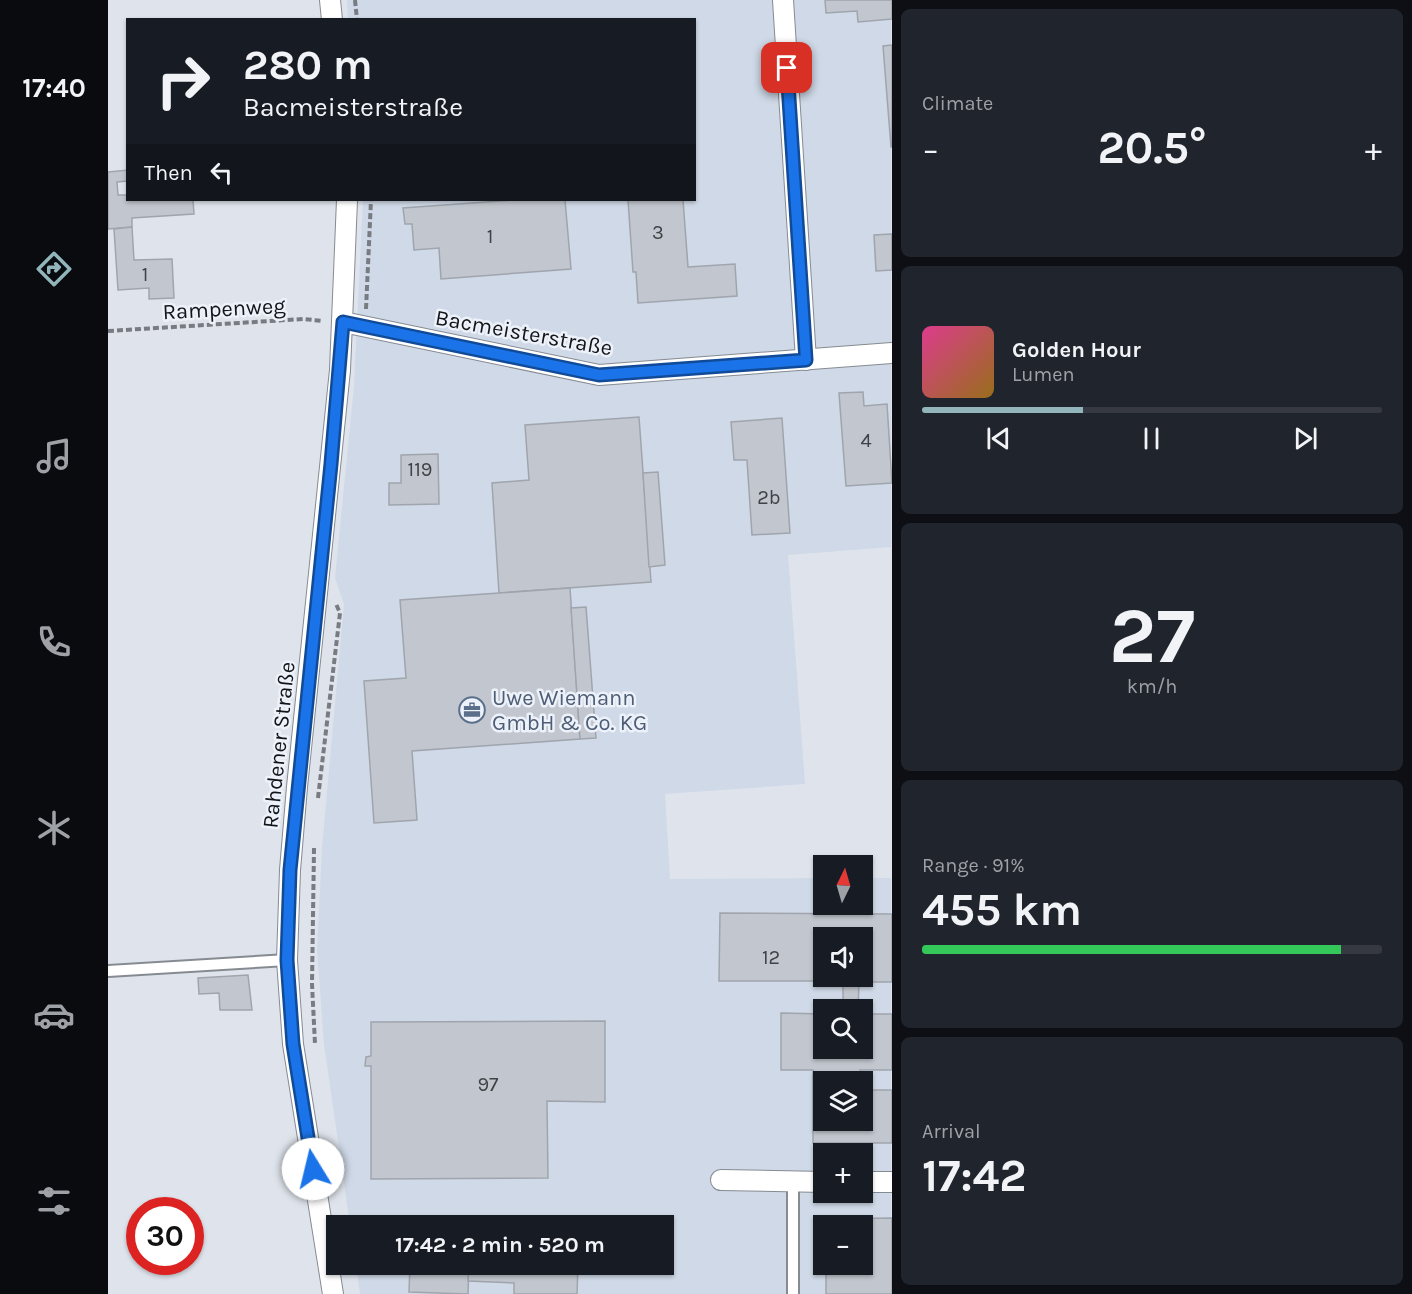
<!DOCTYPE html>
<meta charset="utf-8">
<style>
body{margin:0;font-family:Karla,sans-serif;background:#20242c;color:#f1f3f6;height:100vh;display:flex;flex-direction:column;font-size:22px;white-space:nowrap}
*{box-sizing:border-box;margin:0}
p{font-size:20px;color:#9ea1a6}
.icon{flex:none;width:33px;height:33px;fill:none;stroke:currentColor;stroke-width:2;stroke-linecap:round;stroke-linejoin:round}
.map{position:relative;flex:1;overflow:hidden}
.side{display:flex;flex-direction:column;gap:9px;padding:9px;background:#0d0f14;width:520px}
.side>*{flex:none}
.guide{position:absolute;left:18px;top:18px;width:570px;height:183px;border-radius:0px;box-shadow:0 2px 4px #0004;background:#171b24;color:#f1f3f6;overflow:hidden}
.needle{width:39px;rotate:5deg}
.controls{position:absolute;left:705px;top:855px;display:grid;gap:12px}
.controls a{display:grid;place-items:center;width:60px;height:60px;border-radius:0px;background:#171b24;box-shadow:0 2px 4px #0004;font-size:30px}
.speed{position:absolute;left:18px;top:1197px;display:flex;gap:12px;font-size:30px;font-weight:700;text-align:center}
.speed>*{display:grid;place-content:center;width:78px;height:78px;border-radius:50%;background:#171b24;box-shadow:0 2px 4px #0004;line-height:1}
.speed .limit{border:9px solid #d22;background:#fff;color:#111}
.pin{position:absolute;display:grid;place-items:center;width:51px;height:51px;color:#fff;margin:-26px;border-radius:12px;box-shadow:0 3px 9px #0006}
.me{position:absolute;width:66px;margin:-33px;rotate:351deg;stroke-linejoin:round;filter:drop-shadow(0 0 4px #0008)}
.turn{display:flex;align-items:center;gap:21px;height:126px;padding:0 18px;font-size:27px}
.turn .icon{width:78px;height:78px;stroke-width:2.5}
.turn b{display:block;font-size:42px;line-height:51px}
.then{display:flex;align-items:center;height:57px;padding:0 18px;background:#0003;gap:12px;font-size:22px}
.big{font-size:45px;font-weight:700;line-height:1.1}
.side .widget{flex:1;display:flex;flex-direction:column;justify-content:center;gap:9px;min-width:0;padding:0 21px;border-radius:9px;background:#20242c}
.side .dial{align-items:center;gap:0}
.dial b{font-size:78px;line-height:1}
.song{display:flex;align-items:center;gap:18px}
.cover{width:72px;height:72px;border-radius:9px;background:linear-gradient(135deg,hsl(330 70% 55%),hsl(40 70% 35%))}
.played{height:6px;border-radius:3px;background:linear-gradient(90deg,#92b4bb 35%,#363941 35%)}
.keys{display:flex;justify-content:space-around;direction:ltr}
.heat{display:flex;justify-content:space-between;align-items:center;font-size:33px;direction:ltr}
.charge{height:9px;border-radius:4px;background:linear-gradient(90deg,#34c759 91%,#363941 0)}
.trip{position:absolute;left:218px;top:1215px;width:348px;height:60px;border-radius:0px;background:#171b24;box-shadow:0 2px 4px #0004;font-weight:700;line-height:60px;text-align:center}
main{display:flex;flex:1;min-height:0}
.tab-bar{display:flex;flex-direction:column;width:108px;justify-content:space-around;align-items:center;background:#090b0e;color:#9ea1a6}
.tab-bar .icon{width:42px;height:42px}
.tab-bar .active{color:#92b4bb}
.tab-bar b{font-size:27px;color:#f1f3f6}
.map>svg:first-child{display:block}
</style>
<main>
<nav class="tab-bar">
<b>17:40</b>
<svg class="icon active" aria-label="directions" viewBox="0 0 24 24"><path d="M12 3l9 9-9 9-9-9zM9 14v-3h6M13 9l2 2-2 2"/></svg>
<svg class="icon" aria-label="music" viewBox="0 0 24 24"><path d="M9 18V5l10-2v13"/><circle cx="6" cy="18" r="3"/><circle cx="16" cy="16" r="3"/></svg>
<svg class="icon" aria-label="phone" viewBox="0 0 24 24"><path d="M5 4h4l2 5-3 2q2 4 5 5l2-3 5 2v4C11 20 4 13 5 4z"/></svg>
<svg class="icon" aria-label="climate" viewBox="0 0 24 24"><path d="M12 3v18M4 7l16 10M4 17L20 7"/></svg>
<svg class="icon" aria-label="car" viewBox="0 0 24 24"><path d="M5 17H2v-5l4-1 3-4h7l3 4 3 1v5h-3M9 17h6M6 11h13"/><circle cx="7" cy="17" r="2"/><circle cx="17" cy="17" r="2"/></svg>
<svg class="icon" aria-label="filters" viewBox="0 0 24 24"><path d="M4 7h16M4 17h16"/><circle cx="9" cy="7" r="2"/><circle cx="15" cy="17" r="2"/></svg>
</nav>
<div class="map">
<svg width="784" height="1294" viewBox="0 0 784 1294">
<rect width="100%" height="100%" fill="#dfe4ec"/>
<path fill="#cfd9e7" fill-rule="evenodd" d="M239 0H783V547L680 555 697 784 557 794 562 879 715 878 716 904H754L755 878H783V1294H252L248 1265 555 1264V1226L242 1225 216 1044 209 950 214 848 236 604 227 578 246 386 255 200H586V20L240 19ZM716 938H754V976H716ZM716 1010H754V1048H716ZM716 1082H754V1120H716ZM716 1154H754V1192H716ZM716 1226H754V1264H716Z"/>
<g fill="#c2c7cf" stroke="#a0a5ad" stroke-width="1.5" fill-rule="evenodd">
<path d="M717 0H784V19L750 22 749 11 718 13Z"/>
<path d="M784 45V147H783L775 46Z"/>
<path d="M20 170V181L9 182 10 195H20V200H85L86 214 24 218V227L0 229V172Z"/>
<path d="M404 200H457L463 269 333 279 331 248 306 250 304 224H297L295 208Z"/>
<path d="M520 200H575L580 267 627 264 629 296 530 303 528 272H525Z"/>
<path d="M24 227 26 260 64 259 66 298 41 299V288L10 290 6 229Z"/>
<path d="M784 234V270L768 271 766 235Z"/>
<path d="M755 392 756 406 779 404 784 483 738 486 731 393Z"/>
<path d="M531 417 543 582 391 593 384 483 421 480 417 425Z"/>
<path d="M674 418 682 533 644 535 639 460H626L623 422Z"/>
<path d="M330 454 331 504 281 505V483H293V455Z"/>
<path d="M550 472 557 565 541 567 535 473Z"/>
<path d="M462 588 472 739 304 751 309 820 266 823 256 681 298 678 292 600Z"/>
<path d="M478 607 488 738 472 739 463 608Z"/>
<path d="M612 913 784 914V982H751L750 1010H735V981H611ZM716 938H754V976H716Z"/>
<path d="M140 975 144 1010H112L111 993 91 994 90 978Z"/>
<path d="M673 1013 716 1014V1048H754V1014H784V1070H752V1082H716V1120H754V1090H784V1143H705V1070H673Z"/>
<path d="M497 1021V1102L439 1101 440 1178 263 1179V1066H257L258 1057 263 1056V1022Z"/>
<path d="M784 1218V1294H718V1264H754V1226H718V1219Z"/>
<path d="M302 1264H361L360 1294 301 1292Z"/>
<path d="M361 1264H470L469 1294H406V1283L360 1281Z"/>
</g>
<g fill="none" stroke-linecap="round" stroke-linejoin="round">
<g stroke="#868b92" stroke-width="14">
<g id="service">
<path d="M0 971 179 960"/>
<path d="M685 1181V1294"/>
</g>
</g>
<g stroke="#868b92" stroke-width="22">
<g id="minor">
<path d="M222 0 224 20"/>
<path d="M675 0 698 360"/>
<path d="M235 322 491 375 784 353"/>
<path d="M613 1180 716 1182"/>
<path d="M754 1182H784"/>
<path d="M225 1294 185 1044 179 960 182 870 189 787 232 370 239 200"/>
</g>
</g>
<g stroke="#787b81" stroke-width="4" stroke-dasharray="6 3" stroke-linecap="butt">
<path d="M247 0 249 20"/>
<path d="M258 309 263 200"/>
<path d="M0 331 195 319 215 321"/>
<path d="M210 798 232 613 228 604"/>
<path d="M206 848 204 984 207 1044"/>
</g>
<use href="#service" stroke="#fff" stroke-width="10"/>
<use href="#minor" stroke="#fff" stroke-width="20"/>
</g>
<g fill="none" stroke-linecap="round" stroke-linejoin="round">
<g stroke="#114b97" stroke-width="15">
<path id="route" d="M205 1169 185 1044 179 960 182 870 223 464 235 322 491 375 698 360 679 68"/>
</g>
<use href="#route" stroke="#1a73e8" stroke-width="10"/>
</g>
<defs>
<g id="office-ring" transform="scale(1.35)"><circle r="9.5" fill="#ecf1fa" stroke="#5c6f8a" stroke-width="1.5"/><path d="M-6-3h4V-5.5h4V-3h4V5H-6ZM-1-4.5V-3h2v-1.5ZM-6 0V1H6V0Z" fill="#5c6f8a"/></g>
</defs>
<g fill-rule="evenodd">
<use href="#office-ring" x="364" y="710"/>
</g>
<g text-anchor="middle" stroke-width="5" stroke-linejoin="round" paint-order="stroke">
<g font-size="20" fill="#3f4246">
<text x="550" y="239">3</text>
<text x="382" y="243">1</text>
<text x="37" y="281">1</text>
<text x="758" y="447">4</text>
<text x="312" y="476">119</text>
<text x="661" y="504">2b</text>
<text x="663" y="964">12</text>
<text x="380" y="1091">97</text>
</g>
<g font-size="22" fill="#131518" stroke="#ecf1fa">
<text transform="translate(116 308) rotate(-3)" y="8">Rampenweg</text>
<text transform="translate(416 332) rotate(10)" y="8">Bacmeisterstraße</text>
<text transform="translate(170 745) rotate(-84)" y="8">Rahdener Straße</text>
</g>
<g font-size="22" fill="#4e5e75" stroke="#ecf1fa" text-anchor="start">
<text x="384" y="705">Uwe Wiemann<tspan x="384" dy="25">GmbH &amp; Co. KG</tspan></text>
</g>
</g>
</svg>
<div class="controls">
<a><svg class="needle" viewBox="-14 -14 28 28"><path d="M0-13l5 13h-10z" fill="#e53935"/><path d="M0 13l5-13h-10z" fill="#9ea1a6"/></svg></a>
<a><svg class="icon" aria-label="sound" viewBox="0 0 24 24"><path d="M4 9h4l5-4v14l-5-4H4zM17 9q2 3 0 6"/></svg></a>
<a><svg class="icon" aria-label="search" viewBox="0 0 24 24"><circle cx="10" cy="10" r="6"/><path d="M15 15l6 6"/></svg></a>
<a><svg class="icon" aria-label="layers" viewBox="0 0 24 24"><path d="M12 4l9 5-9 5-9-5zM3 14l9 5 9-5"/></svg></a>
<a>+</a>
<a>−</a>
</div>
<div class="speed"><div class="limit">30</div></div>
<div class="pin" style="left:679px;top:68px;background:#d93025"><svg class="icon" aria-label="arrive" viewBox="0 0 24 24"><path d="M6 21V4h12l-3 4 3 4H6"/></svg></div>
<svg class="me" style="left:205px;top:1169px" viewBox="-20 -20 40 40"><circle r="19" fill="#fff"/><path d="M0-13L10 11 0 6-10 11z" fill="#1a73e8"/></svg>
<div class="trip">17:42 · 2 min · 520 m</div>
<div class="guide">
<div class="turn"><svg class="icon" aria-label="right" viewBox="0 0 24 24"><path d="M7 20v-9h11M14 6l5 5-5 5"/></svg><div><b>280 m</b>Bacmeisterstraße</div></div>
<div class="then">Then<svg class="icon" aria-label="left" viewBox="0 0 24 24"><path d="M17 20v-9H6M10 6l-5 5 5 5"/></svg></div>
</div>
</div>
<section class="side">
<div class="widget"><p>Climate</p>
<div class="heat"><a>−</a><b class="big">20.5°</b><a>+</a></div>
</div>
<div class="widget">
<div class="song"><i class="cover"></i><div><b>Golden Hour</b><p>Lumen</p></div></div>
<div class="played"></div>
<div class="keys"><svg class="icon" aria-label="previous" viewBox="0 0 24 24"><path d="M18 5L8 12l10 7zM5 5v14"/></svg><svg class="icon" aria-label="pause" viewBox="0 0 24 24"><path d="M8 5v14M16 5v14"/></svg><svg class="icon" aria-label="next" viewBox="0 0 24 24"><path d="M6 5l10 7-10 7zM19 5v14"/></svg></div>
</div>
<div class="widget dial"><b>27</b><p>km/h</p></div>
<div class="widget"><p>Range · 91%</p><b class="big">455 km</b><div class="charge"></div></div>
<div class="widget"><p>Arrival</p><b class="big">17:42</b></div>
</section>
</main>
